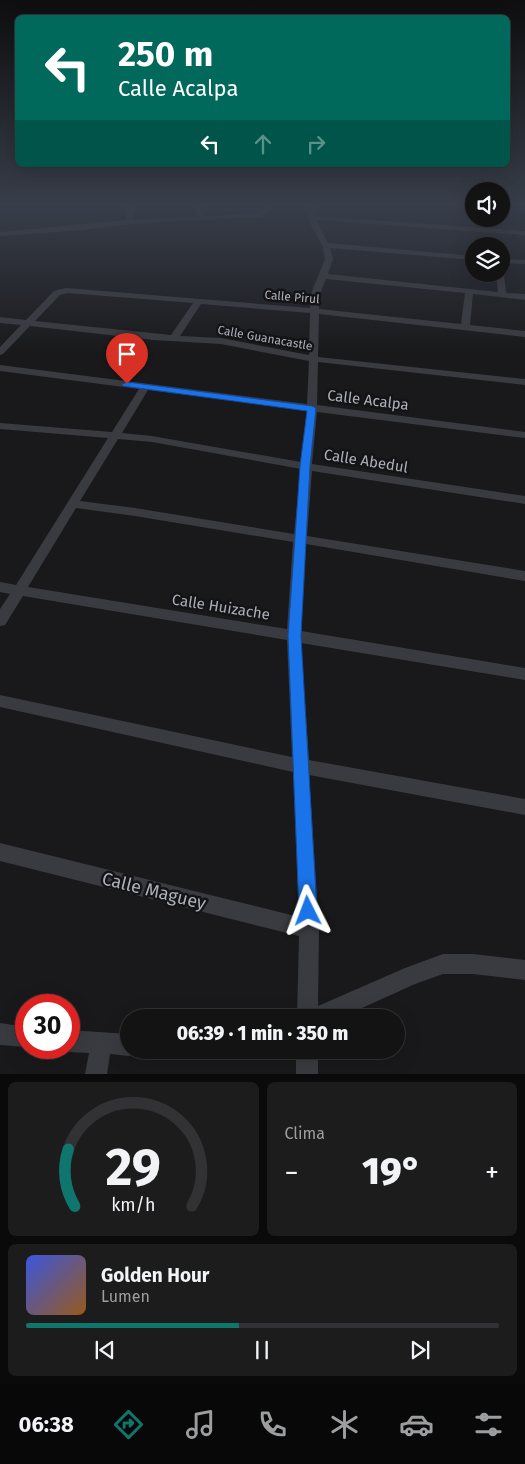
<!DOCTYPE html>
<html lang="es">
<meta charset="utf-8">
<style>
body{margin:0;font-family:"Fira Sans",sans-serif;background:#1c1c1d;color:#f1f3f6;height:100vh;display:flex;flex-direction:column;font-size:19px;white-space:nowrap}
*{box-sizing:border-box;margin:0}
p{font-size:16px;color:#9d9ea0}
.icon{flex:none;width:28px;height:28px;fill:none;stroke:currentColor;stroke-width:2;stroke-linecap:round;stroke-linejoin:round}
.map{position:relative;height:1074px;overflow:hidden}
.drawer{display:flex;flex-direction:column;gap:8px;padding:8px;background:#0a0a0b;flex:1}
.drawer>*{flex:none}
.banner{position:absolute;left:15px;top:15px;width:495px;height:152px;border-radius:8px;box-shadow:0 5px 20px #0002,0 0 0 1px #323234;background:#00695c;color:#fff;overflow:hidden}
.tools{position:absolute;left:465px;top:182px;display:grid;gap:10px}
.tools a{display:grid;place-items:center;width:45px;height:45px;border-radius:50%;background:#131314;box-shadow:0 5px 20px #0002,0 0 0 1px #323234;font-size:25px}
.speed{position:absolute;left:15px;top:994px;display:flex;gap:10px;font-size:25px;font-weight:700;text-align:center}
.speed>*{display:grid;place-content:center;width:65px;height:65px;border-radius:50%;background:#131314;box-shadow:0 5px 20px #0002,0 0 0 1px #323234;line-height:1}
.speed .limit{border:8px solid #d22;background:#fff;color:#111}
.pin{position:absolute;display:grid;place-items:center;width:42px;height:42px;color:#fff;margin:-51px -21px;border-radius:50% 50% 50% 0;rotate:-45deg;box-shadow:0 0 5px #0007}
.pin .icon{rotate:45deg}
.me{position:absolute;width:55px;margin:-28px;rotate:357deg;stroke-linejoin:round;filter:drop-shadow(0 0 4px #0008)}
.turn{display:flex;align-items:center;gap:18px;height:105px;padding:0 20px;font-size:22px}
.turn .icon{width:65px;height:65px;stroke-width:2.5}
.turn b{display:block;font-size:35px;line-height:42px}
.lanes{display:flex;align-items:center;height:48px;padding:0 20px;background:#0003;justify-content:center;gap:25px;direction:ltr}
.lanes .off{opacity:.35}
.big{font-size:38px;font-weight:800;line-height:1.1}
.drawer .tile{flex:1;display:flex;flex-direction:column;justify-content:center;gap:8px;min-width:0;padding:0 18px;border-radius:8px;background:#1c1c1d}
.drawer .dial{align-items:center;gap:0}
.dial svg{height:130px;overflow:visible;fill:none;stroke:#323234;stroke-width:7;stroke-linecap:round;text-anchor:middle}
.dial text{fill:#f1f3f6;stroke:none}
.song{display:flex;align-items:center;gap:15px}
.cover{width:60px;height:60px;border-radius:8px;background:linear-gradient(135deg,hsl(230 70% 55%),hsl(30 70% 35%))}
.played{height:5px;border-radius:2px;background:linear-gradient(90deg,#0f766e 45%,#323234 45%)}
.keys{display:flex;justify-content:space-around;direction:ltr}
.heat{display:flex;justify-content:space-between;align-items:center;font-size:28px;direction:ltr}
.drawer .tiles{flex:1;display:grid;gap:8px;grid-template-columns:1fr 1fr}
.tile:last-child{grid-column:span 2}
.trip{position:absolute;left:120px;top:1009px;width:285px;height:50px;border-radius:25px;background:#131314;box-shadow:0 5px 20px #0002,0 0 0 1px #323234;font-weight:800;line-height:50px;text-align:center}
.tab-bar{display:flex;height:80px;justify-content:space-around;align-items:center;background:#080808;color:#9d9ea0}
.tab-bar .icon{width:35px;height:35px}
.tab-bar .active{color:#0f766e}
.tab-bar b{font-size:22px;color:#f1f3f6}
.map>svg:first-child{display:block}
</style>
<div class="map">
<svg width="525" height="1074" viewBox="0 0 525 1074">
<rect width="100%" height="100%" fill="#19191b"/>
<g fill="none" stroke-linecap="round" stroke-linejoin="round">
<g fill="#3a3b40" fill-rule="evenodd">
<path d="M127 204H133V220L197 216 194 204H200L204 216 259 213 267 208 265 204H271L274 209 261 217 130 224 82 230 0 236V232L126 220Z"/>
<path d="M310 204H316L315 216 525 231V235L316 220 328 243 474 256V260L330 248 333 259 328 274 498 292 496 274H501V272L504 274 506 293 525 294V300L473 294 470 325 525 331V337L319 314 318 357 525 379V385L318 362 317 405 525 432V438L317 412 312 464 525 496V504L312 471 307 536 525 571V581L306 544 301 631 525 668V680L301 643 309 760 525 799V815L309 775 319 929 318 1006 405 968 443 954H473L525 960V980L473 974H443L415 984 340 1018H297L299 936 0 861V843L299 917 293 772 0 707V695L292 757 287 640 23 596 5 625 0 626V609L10 594 0 592V582L16 585 108 438 0 429V423L112 432 139 389 0 371V365L307 404 309 361 221 344 153 340 30 326 3 354 0 355V347L21 325 0 323V317L26 320 54 291 66 288 310 308 312 291 325 259 323 247 307 218ZM326 279 465 293 461 324 319 309V296ZM67 293 193 303 171 335 35 321 60 295ZM201 304 310 313 309 355 221 338 180 336ZM148 390 307 410 301 462 152 436 122 433ZM118 439 152 442 301 469 294 534 135 508 80 501ZM76 508 135 516 293 542 287 629 28 587Z"/>
<path d="M465 204H474V207L466 205Z"/>
<path d="M501 259 525 260V264L501 263Z"/>
<path d="M0 1023 26 1027V1047L0 1045Z"/>
<path d="M69 1030 129 1034V1050H138L137 1053 129 1056 110 1054 107 1074H85L89 1053 69 1052 61 1048H69Z"/>
<rect x="296" y="1050" width="22" height="24"/>
</g>
</g>
<linearGradient id="sky" x2="0" y2="1"><stop stop-color="#0e0e0f"/><stop offset="0.58" stop-color="#383e4a"/><stop offset="1" stop-color="#383e4a" stop-opacity="0"/></linearGradient>
<rect width="525" height="354" fill="url(#sky)"/>
<path fill="#1a73e8" stroke="#114b97" d="M127 382 312 406 316 408 310 466 301 636 317 911 314 917 308 920 302 917 299 911 288 636 300 466 307 411 123 386 122 384Z"/>
<g text-anchor="middle" stroke-width="5" stroke-linejoin="round" paint-order="stroke">
<g font-size="12" fill="#acafba" stroke="#141416">
<text transform="translate(292 297) rotate(5)" y="4">Calle Pirul</text>
<text transform="translate(265 338) rotate(10)" y="4">Calle Guanacastle</text>
</g>
<g font-size="15" fill="#acafba" stroke="#141416">
<text transform="translate(368 400) rotate(7)" y="5">Calle Acalpa</text>
<text transform="translate(366 461) rotate(9)" y="5">Calle Abedul</text>
<text transform="translate(221 607) rotate(9)" y="5">Calle Huizache</text>
</g>
<g font-size="18" fill="#acafba" stroke="#141416">
<text transform="translate(154 891) rotate(14)" y="6">Calle Maguey</text>
</g>
</g>
</svg>
<div class="tools">
<a><svg class="icon" aria-label="sound" viewBox="0 0 24 24"><path d="M4 9h4l5-4v14l-5-4H4zM17 9q2 3 0 6"/></svg></a>
<a><svg class="icon" aria-label="layers" viewBox="0 0 24 24"><path d="M12 4l9 5-9 5-9-5zM3 14l9 5 9-5"/></svg></a>
</div>
<div class="speed"><div class="limit">30</div></div>
<div class="pin" style="left:127px;top:384px;background:#d93025"><svg class="icon" aria-label="arrive" viewBox="0 0 24 24"><path d="M6 21V4h12l-3 4 3 4H6"/></svg></div>
<svg class="me" style="left:308px;top:911px" viewBox="-20 -20 40 40"><path d="M0-17L14 15 0 8-14 15z" fill="#1a73e8" stroke="#fff" stroke-width="4"/></svg>
<div class="trip">06:39 · 1 min · 350 m</div>
<div class="banner">
<div class="turn"><svg class="icon" aria-label="left" viewBox="0 0 24 24"><path d="M17 20v-9H6M10 6l-5 5 5 5"/></svg><div><b>250 m</b>Calle Acalpa</div></div>
<div class="lanes"><svg class="icon" aria-label="left" viewBox="0 0 24 24"><path d="M17 20v-9H6M10 6l-5 5 5 5"/></svg><svg class="icon off" aria-label="ahead" viewBox="0 0 24 24"><path d="M12 20V5M6 11l6-6 6 6"/></svg><svg class="icon off" aria-label="right" viewBox="0 0 24 24"><path d="M7 20v-9h11M14 6l5 5-5 5"/></svg></div>
</div>
</div>
<section class="drawer">
<div class="tiles">
<div class="tile dial"><svg viewBox="0 0 100 80">
<path d="M14 69A42 42 0 1 1 86 69"/>
<path d="M14 69A42 42 0 0 1 10 34" stroke="#0f766e"/>
<text x="50" y="56" font-size="32" font-weight="700">29</text>
<text x="50" y="72" font-size="11">km/h</text>
</svg></div>
<div class="tile"><p>Clima</p>
<div class="heat"><a>−</a><b class="big">19°</b><a>+</a></div>
</div>
<div class="tile">
<div class="song"><i class="cover"></i><div><b>Golden Hour</b><p>Lumen</p></div></div>
<div class="played"></div>
<div class="keys"><svg class="icon" aria-label="previous" viewBox="0 0 24 24"><path d="M18 5L8 12l10 7zM5 5v14"/></svg><svg class="icon" aria-label="pause" viewBox="0 0 24 24"><path d="M8 5v14M16 5v14"/></svg><svg class="icon" aria-label="next" viewBox="0 0 24 24"><path d="M6 5l10 7-10 7zM19 5v14"/></svg></div>
</div>
</div>
</section>
<nav class="tab-bar">
<b>06:38</b>
<svg class="icon active" aria-label="directions" viewBox="0 0 24 24"><path d="M12 3l9 9-9 9-9-9zM9 14v-3h6M13 9l2 2-2 2"/></svg>
<svg class="icon" aria-label="music" viewBox="0 0 24 24"><path d="M9 18V5l10-2v13"/><circle cx="6" cy="18" r="3"/><circle cx="16" cy="16" r="3"/></svg>
<svg class="icon" aria-label="phone" viewBox="0 0 24 24"><path d="M5 4h4l2 5-3 2q2 4 5 5l2-3 5 2v4C11 20 4 13 5 4z"/></svg>
<svg class="icon" aria-label="climate" viewBox="0 0 24 24"><path d="M12 3v18M4 7l16 10M4 17L20 7"/></svg>
<svg class="icon" aria-label="car" viewBox="0 0 24 24"><path d="M5 17H2v-5l4-1 3-4h7l3 4 3 1v5h-3M9 17h6M6 11h13"/><circle cx="7" cy="17" r="2"/><circle cx="17" cy="17" r="2"/></svg>
<svg class="icon" aria-label="filters" viewBox="0 0 24 24"><path d="M4 7h16M4 17h16"/><circle cx="9" cy="7" r="2"/><circle cx="15" cy="17" r="2"/></svg>
</nav>
